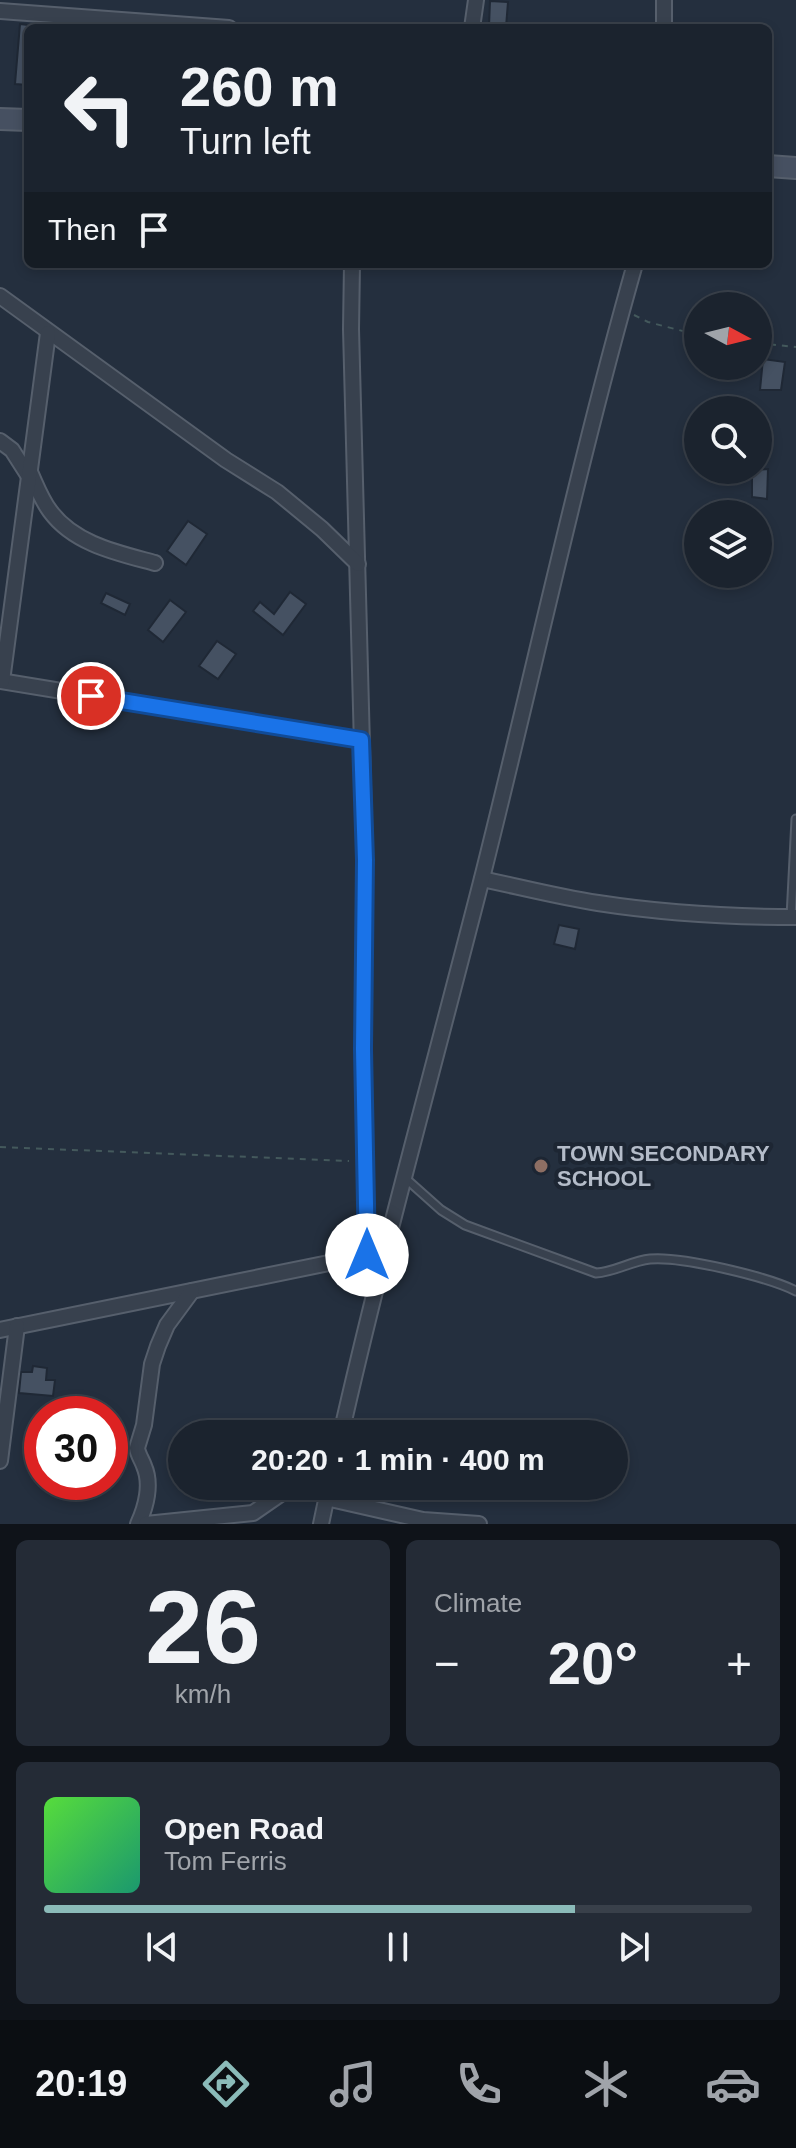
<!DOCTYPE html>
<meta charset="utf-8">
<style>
body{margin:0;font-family:Helvetica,sans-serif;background:#242b36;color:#f1f3f6;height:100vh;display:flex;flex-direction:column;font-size:30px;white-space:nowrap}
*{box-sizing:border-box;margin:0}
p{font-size:26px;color:#a0a4aa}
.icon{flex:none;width:44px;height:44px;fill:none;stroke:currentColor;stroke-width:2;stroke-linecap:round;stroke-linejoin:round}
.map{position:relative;height:1524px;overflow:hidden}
.side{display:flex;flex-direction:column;gap:16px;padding:16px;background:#0f1319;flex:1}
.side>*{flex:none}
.banner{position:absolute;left:24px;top:24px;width:748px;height:244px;border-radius:12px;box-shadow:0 4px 12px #0003,0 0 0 2px #39404a;background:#1b232e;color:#f1f3f6;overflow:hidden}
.needle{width:52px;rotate:97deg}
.controls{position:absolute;left:684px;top:292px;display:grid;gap:16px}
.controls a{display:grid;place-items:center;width:88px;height:88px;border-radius:50%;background:#1b232e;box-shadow:0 4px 12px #0003,0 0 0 2px #39404a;font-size:40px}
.speed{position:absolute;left:24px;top:1396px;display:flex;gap:16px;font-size:40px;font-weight:700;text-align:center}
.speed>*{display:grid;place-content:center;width:104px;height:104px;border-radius:50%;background:#1b232e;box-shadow:0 4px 12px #0003,0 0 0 2px #39404a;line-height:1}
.speed .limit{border:12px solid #d22;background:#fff;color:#111}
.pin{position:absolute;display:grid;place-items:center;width:68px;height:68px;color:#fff;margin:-34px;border:4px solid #fff;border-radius:50%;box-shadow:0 2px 8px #0007}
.me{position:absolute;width:88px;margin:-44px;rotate:0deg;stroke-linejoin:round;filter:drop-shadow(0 0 6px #0008)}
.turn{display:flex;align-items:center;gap:28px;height:168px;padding:0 24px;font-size:36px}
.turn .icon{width:104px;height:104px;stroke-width:2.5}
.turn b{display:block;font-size:56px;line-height:68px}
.then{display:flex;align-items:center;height:76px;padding:0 24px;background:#0003;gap:16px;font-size:30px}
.big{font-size:60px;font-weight:700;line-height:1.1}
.side .widget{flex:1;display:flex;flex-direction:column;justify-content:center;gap:12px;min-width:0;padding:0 28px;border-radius:12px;background:#242b36}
.side .dial{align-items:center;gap:0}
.dial b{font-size:104px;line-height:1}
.song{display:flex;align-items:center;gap:24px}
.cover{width:96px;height:96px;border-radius:12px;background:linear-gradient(135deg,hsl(110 70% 55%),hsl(160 70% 35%))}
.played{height:8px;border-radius:4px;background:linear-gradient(90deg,#8bbbb9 75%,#39404a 75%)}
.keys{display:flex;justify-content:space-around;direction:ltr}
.heat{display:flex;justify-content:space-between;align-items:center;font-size:44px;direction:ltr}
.side .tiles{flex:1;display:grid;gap:16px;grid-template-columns:1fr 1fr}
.widget:last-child{grid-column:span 2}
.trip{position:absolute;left:168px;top:1420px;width:460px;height:80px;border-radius:40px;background:#1b232e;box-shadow:0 4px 12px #0003,0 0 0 2px #39404a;font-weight:700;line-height:80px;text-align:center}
.dock{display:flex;height:128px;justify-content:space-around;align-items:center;background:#0b0e12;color:#a0a4aa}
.dock .icon{width:56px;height:56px}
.dock .active{color:#8bbbb9}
.dock b{font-size:36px;color:#f1f3f6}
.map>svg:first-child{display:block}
</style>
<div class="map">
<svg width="796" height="1524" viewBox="0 0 796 1524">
<rect width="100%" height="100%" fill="#242f3e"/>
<g fill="#455162" stroke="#1f2835" stroke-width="2">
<path d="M490 1 508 2 506 27 489 26Z"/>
<path d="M20 24 28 25V85L15 84Z"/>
<path d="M763 359 785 362 781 390H760Z"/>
<path d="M768 469 767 499 752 497V470Z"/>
<path d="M188 521 207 534 186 565 167 551Z"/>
<path d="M290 592 306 604 283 635 253 611 260 602 274 614Z"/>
<path d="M106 593 130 604 125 615 101 603Z"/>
<path d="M170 600 186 612 163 642 148 630Z"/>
<path d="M217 641 236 654 218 679 199 666Z"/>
<path d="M559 925 579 929 575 949 554 944Z"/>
<path d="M33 1366 47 1368 46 1380H55L53 1396 19 1393 21 1372H32Z"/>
</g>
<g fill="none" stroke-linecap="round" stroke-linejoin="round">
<g stroke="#565f6c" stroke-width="11">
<g id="lane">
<path d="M791 917 796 819"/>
<path d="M404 1177 441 1210 465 1225 596 1273C615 1272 631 1261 650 1259 682 1256 768 1277 796 1291"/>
</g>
</g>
<g stroke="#565f6c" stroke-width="18">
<g id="street">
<path d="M664 0V28"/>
<path d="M0 11 229 28"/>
<path d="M472 28 476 0"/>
<path d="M352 264 351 329 365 860 363 1049 367 1255"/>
<path d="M0 296 226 460 277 492 322 529 358 564"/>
<path d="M0 441 12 450 28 475"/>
<path d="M30 472C36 485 41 499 50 511 74 544 118 553 155 563"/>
<path d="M0 681 361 740"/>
<path d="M2 681 48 333"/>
<path d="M482 879C520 887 559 897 598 903 663 913 730 917 796 917"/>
<path d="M0 1330 373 1254"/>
<path d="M341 1434C383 1249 434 1066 481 882 533 676 577 468 635 264"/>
<path d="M0 1461 17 1326"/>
<path d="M326 1498 423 1520 479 1524"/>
<path d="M138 1524C146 1507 152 1484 144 1466 142 1460 138 1455 137 1448L144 1425 152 1364 158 1346 167 1325 192 1291"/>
<path d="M146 1524 253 1513 292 1486"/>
<path d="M321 1524 329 1486"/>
</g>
</g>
<g stroke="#565f6c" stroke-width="24">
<g id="secondary">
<path d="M0 119 28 120"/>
<path d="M768 166 796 168"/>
</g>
</g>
<g stroke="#44595c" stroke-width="2" stroke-dasharray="6 6" stroke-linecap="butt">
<path d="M634 315 648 322 698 335"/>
<path d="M758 343 796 347"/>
<path d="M0 1147 349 1161"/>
</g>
<use href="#lane" stroke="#38414e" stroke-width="7"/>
<use href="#street" stroke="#38414e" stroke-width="14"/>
<use href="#secondary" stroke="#465061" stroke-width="20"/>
</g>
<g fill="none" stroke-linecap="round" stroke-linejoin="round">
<g stroke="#114b97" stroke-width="20">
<path id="route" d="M91 696 361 740 365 860 363 1049 367 1255"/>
</g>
<use href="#route" stroke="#1a73e8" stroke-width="14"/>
</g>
<circle fill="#8d6e63" stroke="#1d2633" stroke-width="3" cx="541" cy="1166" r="8"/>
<g text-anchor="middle" stroke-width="8" stroke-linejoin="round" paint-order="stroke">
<g font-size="22" font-weight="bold" fill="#b4bcc9" stroke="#1d2633" text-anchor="start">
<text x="557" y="1161">TOWN SECONDARY<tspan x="557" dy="25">SCHOOL</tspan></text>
</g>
</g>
</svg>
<div class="controls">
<a><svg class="needle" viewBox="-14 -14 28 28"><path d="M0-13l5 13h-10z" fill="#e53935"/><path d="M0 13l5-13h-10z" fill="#a0a4aa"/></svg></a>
<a><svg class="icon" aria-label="search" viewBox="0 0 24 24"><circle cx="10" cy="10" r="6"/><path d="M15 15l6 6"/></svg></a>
<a><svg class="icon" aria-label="layers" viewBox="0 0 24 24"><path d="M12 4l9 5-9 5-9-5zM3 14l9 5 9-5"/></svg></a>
</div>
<div class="speed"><div class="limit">30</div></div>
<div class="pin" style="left:91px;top:696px;background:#d93025"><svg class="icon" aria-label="arrive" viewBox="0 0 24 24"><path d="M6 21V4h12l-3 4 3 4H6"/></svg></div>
<svg class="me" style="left:367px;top:1255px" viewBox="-20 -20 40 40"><circle r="19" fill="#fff"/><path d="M0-13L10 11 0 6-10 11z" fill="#1a73e8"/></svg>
<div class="trip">20:20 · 1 min · 400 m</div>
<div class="banner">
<div class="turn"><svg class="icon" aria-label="left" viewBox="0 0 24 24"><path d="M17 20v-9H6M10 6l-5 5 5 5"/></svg><div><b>260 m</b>Turn left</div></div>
<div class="then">Then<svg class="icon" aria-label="arrive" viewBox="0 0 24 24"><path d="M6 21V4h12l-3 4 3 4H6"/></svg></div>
</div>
</div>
<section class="side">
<div class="tiles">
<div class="widget dial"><b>26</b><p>km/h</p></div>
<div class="widget"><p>Climate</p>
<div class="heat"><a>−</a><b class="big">20°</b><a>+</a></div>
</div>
<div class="widget">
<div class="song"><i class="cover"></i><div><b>Open Road</b><p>Tom Ferris</p></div></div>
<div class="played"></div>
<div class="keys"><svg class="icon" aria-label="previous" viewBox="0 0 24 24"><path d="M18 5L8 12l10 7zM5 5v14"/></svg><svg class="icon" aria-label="pause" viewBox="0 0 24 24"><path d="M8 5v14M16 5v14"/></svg><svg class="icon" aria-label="next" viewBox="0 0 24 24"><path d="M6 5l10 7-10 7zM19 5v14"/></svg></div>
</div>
</div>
</section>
<nav class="dock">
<b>20:19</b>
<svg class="icon active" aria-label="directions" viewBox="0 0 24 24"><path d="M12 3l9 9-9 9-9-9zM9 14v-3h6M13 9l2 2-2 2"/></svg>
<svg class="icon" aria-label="music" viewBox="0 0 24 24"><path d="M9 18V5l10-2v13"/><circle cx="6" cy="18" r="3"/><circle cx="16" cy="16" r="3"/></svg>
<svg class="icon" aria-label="phone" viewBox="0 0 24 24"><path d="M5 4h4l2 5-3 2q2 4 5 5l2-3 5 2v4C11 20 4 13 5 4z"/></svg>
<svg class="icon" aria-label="climate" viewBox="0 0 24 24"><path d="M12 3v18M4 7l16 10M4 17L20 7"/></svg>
<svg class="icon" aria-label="car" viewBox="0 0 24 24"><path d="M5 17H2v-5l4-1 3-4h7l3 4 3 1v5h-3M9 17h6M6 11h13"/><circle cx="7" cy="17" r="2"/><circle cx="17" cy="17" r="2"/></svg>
</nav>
